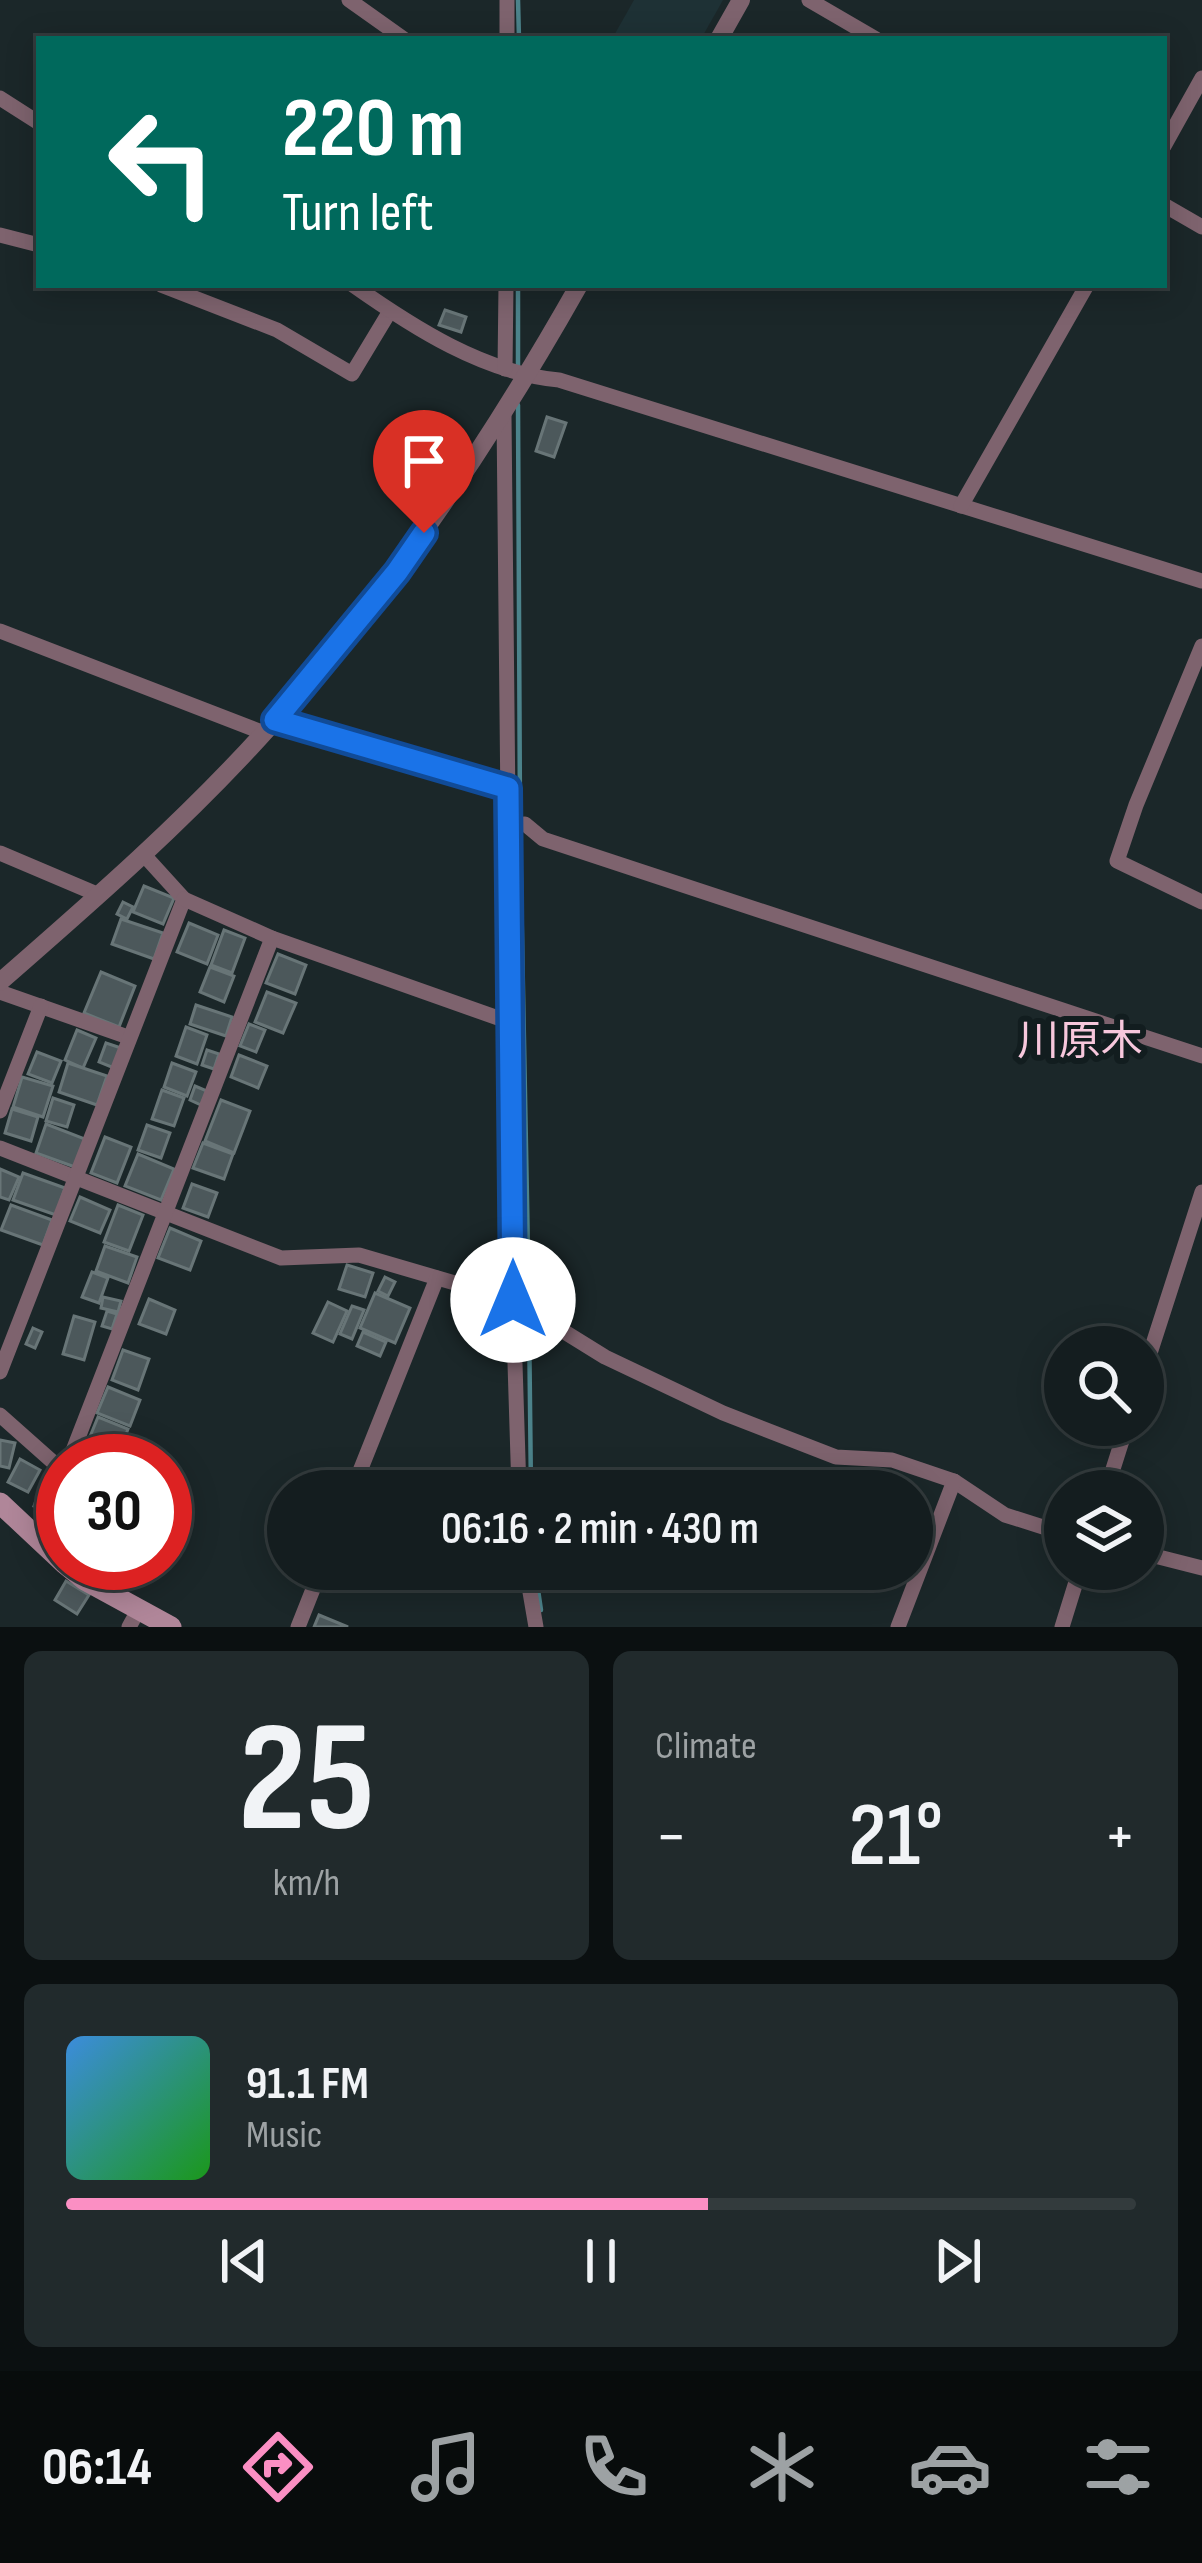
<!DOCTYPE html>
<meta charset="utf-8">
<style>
body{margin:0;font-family:"Sofia Sans Condensed","Noto Sans JP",sans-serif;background:#212a2c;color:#f1f3f6;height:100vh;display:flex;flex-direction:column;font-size:45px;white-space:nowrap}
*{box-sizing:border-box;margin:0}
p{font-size:39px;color:#9da2a4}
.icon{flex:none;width:66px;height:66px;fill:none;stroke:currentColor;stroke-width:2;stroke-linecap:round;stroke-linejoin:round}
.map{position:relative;height:1627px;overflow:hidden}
.drawer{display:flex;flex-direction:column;gap:24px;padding:24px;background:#0b1011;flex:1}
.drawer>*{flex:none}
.guide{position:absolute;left:36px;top:36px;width:1131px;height:252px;border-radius:0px;box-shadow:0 6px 30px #0003,0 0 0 3px #333b3d;background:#00695c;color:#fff;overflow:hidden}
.fabs{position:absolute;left:1044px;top:1326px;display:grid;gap:24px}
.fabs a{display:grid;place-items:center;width:120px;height:120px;border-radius:50%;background:#141d1f;box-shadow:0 6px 30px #0003,0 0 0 3px #333b3d;font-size:60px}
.speed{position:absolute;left:36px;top:1434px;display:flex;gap:24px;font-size:60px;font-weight:700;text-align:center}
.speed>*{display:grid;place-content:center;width:156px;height:156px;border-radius:50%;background:#141d1f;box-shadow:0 6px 30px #0003,0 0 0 3px #333b3d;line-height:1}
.speed .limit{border:18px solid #d22;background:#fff;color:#111}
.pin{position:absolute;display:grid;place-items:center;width:102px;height:102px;color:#fff;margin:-123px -51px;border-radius:50% 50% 50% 0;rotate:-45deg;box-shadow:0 0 12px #0007}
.pin .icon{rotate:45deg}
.me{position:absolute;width:132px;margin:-66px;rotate:0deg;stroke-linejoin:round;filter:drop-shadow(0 0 9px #0008)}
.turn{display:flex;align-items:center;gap:42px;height:252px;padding:0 48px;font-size:54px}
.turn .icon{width:156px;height:156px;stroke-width:2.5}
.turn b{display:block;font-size:84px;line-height:102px}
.big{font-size:90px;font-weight:600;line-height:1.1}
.drawer .widget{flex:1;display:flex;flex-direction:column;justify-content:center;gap:18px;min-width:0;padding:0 42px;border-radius:18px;background:#212a2c}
.drawer .dial{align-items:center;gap:0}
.dial b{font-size:156px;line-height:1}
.song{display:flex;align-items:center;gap:36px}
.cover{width:144px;height:144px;border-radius:18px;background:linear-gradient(135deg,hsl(210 70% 55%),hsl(120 70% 35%))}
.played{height:12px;border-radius:6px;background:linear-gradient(90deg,#fb8fc3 60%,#333b3d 60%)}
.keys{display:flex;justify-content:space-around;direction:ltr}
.heat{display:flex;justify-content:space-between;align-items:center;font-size:66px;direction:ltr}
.drawer .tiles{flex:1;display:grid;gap:24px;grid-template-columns:1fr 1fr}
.widget:last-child{grid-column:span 2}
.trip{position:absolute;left:267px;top:1470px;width:666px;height:120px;border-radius:60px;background:#141d1f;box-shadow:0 6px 30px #0003,0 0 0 3px #333b3d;font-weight:600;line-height:120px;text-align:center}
.dock{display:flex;height:192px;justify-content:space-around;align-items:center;background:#080c0c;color:#9da2a4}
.dock .icon{width:84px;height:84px}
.dock .on{color:#fb8fc3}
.dock b{font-size:54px;color:#f1f3f6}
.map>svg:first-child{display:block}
</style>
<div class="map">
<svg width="1202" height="1627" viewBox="0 0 1202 1627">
<rect width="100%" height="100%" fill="#1b2729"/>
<path fill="#1e3135" d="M634 0H723L701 39H612Z"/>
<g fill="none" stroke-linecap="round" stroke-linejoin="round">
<g stroke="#4c838b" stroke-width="4.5">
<path d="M518 0 519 39"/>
<path d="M518 369V285"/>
<path d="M518 405 520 819"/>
<path d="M520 831 529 1305"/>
<path d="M529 1317 531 1491"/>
<path d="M535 1569 541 1610"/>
</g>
</g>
<g fill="#4c585b" stroke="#687577" stroke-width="3">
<path d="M445 310 466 317 461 332 439 325Z"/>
<path d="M547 417 566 423 554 457 536 451Z"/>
<path d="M144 886 174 898 163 924 133 912Z"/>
<path d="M123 902 133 907 127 919 117 914Z"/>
<path d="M121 919 163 933 154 959 112 944Z"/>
<path d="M189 923 218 935 207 964 177 952Z"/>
<path d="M224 930 245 938 232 973 211 965Z"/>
<path d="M278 954 306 965 295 994 266 983Z"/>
<path d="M210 967 234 976 224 1002 200 992Z"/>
<path d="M101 972 135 986 119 1027 84 1013Z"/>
<path d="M267 992 296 1003 283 1033 255 1022Z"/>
<path d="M196 1005 232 1017 226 1036 190 1024Z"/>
<path d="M249 1024 265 1030 256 1052 240 1046Z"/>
<path d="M186 1027 207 1035 197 1064 176 1056Z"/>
<path d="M77 1030 96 1038 83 1068 65 1060Z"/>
<path d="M106 1043 121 1048 114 1068 99 1062Z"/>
<path d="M207 1050 219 1054 214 1069 202 1065Z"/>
<path d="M37 1052 61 1061 52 1083 28 1074Z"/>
<path d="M239 1055 267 1066 258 1088 231 1077Z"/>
<path d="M68 1063 107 1076 97 1105 59 1092Z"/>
<path d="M172 1063 196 1072 187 1096 164 1087Z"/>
<path d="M22 1077 53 1086 43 1117 13 1107Z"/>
<path d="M195 1086 207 1091 201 1105 190 1100Z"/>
<path d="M162 1090 184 1098 174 1126 152 1119Z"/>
<path d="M53 1098 74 1105 67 1127 46 1121Z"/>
<path d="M221 1100 250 1111 234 1153 205 1141Z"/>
<path d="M12 1109 38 1117 31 1141 5 1133Z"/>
<path d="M46 1124 85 1139 75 1167 36 1153Z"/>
<path d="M147 1125 170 1133 161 1158 138 1150Z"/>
<path d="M105 1137 131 1147 117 1183 91 1173Z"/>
<path d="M203 1143 233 1154 224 1179 193 1168Z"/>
<path d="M138 1154 174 1169 161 1200 125 1186Z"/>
<path d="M0 1169 19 1177 9 1200 0 1197Z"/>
<path d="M23 1173 65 1188 56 1215 13 1200Z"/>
<path d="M192 1184 217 1193 208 1217 183 1208Z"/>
<path d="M80 1197 110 1210 100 1233 70 1221Z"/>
<path d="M11 1205 52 1220 43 1245 1 1230Z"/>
<path d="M118 1205 143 1215 129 1251 104 1242Z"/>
<path d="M170 1228 201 1241 190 1270 158 1258Z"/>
<path d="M105 1246 137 1257 128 1283 96 1271Z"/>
<path d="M347 1265 373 1273 365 1297 339 1289Z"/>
<path d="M92 1272 108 1278 99 1303 82 1297Z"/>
<path d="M385 1277 395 1282 388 1296 378 1291Z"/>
<path d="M375 1293 410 1308 395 1343 360 1328Z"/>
<path d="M103 1297 121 1301 118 1312 101 1308Z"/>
<path d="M149 1299 175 1310 166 1334 139 1324Z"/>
<path d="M328 1302 347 1311 333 1342 313 1333Z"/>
<path d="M352 1306 364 1310 352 1339 340 1334Z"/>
<path d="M107 1311 117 1314 112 1329 102 1326Z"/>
<path d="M74 1316 95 1322 84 1360 63 1354Z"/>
<path d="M33 1328 42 1332 35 1348 26 1344Z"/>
<path d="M363 1332 386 1342 380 1356 357 1346Z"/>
<path d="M123 1350 149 1359 138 1390 112 1380Z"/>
<path d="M108 1387 140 1400 130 1426 97 1413Z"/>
<path d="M98 1417 128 1429 119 1452 89 1439Z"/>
<path d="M0 1440 15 1443 9 1468 0 1466Z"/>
<path d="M91 1450 112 1461H85Z"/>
<path d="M20 1459 40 1470 28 1492 8 1482Z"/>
<path d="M42 1484 63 1491 59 1515 34 1506Z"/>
<path d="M66 1581 89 1595 77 1614 55 1600Z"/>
<path d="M319 1615 348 1627H314Z"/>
</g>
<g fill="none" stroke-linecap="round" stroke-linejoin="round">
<g stroke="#7e636e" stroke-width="15">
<path d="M349 0 404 39"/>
<path d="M809 0 876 39"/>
<path d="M507 39V0"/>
<path d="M0 98 39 123"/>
<path d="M1164 146 1202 78"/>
<path d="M1164 205 1202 227"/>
<path d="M0 235 39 245"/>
<path d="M161 285 277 330 352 374 390 311"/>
<path d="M353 285C414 328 484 373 559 380L1202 581"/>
<path d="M505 369 506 285"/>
<path d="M504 416 513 1300 519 1491"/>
<path d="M961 506 1087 285"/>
<path d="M0 631 264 733"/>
<path d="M1202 646 1136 805 1117 861 1202 902"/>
<path d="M275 720 508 787"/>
<path d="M508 825 525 824 543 839 1202 1056"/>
<path d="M0 853 99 895"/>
<path d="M272 938 512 1023"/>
<path d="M0 992 128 1037"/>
<path d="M0 1111 41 1006"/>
<path d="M0 1148 281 1258 359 1255 513 1300 605 1357 723 1413 836 1457 892 1460 954 1481 1005 1515 1065 1534"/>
<path d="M0 1372 184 899 144 855"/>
<path d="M1143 1375 1202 1192"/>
<path d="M0 1415 63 1471"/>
<path d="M69 1461 272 938 184 899"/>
<path d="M352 1491 437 1278"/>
<path d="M1106 1491 1127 1425"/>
<path d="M1143 1553 1202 1568"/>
<path d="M526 1569 536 1627"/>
<path d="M129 1627 139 1609"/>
<path d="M298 1627 321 1569"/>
<path d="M898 1627 954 1481"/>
<path d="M1062 1627 1080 1569"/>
</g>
<g stroke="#7e636e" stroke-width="18">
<path d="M719 39 741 0"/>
<path d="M0 982C94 900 188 818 271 725 391 590 491 441 579 285"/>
</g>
<g stroke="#b08699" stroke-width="21">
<path d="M0 1503 63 1562"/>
<path d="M64 1563 85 1580 171 1627"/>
</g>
</g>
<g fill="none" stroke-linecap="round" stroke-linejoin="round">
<g stroke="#114b97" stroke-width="30">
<path id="route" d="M424 533 397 572 275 720 508 788 513 1300"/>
</g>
<use href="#route" stroke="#1a73e8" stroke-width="21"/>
</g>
<g text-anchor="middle" stroke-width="12" stroke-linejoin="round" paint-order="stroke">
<g font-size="42" fill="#f7c7dc" stroke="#121d1f">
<text x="1080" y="1055">川原木</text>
</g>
</g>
</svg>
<div class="fabs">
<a><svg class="icon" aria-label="search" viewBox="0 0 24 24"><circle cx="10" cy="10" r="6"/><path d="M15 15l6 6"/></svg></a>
<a><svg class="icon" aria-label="layers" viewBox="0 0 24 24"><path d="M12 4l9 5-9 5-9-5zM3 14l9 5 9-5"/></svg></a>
</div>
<div class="speed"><div class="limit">30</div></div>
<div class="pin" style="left:424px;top:533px;background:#d93025"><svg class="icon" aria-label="arrive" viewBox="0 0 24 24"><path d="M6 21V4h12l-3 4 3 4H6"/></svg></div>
<svg class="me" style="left:513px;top:1300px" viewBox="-20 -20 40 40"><circle r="19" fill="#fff"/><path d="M0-13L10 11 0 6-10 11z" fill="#1a73e8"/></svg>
<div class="trip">06:16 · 2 min · 430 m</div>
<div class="guide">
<div class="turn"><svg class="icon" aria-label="left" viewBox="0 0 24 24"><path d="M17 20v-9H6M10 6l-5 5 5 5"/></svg><div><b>220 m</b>Turn left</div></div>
</div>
</div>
<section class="drawer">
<div class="tiles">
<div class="widget dial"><b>25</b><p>km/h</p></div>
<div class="widget"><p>Climate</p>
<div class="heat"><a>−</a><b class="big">21°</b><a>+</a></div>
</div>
<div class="widget">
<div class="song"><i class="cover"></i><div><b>91.1 FM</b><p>Music</p></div></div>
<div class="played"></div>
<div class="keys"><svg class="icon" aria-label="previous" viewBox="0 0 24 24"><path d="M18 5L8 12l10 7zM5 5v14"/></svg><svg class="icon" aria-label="pause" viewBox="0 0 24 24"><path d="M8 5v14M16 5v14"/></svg><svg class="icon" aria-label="next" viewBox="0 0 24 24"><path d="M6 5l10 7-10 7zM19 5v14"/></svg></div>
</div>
</div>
</section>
<nav class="dock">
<b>06:14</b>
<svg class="icon on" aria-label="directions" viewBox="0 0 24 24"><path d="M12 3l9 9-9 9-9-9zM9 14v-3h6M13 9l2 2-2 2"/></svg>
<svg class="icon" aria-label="music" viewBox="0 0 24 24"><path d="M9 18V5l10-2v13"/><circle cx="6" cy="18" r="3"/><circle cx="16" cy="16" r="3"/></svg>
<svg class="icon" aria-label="phone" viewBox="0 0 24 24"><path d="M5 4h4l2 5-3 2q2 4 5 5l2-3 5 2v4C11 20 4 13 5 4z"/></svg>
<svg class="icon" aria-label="climate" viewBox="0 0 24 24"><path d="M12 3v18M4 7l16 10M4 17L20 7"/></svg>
<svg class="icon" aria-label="car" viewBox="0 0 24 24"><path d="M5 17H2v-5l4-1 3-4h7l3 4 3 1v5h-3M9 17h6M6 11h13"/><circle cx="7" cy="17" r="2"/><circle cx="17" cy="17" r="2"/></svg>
<svg class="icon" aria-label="filters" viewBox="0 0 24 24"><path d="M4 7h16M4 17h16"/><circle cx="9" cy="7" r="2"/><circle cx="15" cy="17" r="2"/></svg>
</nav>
